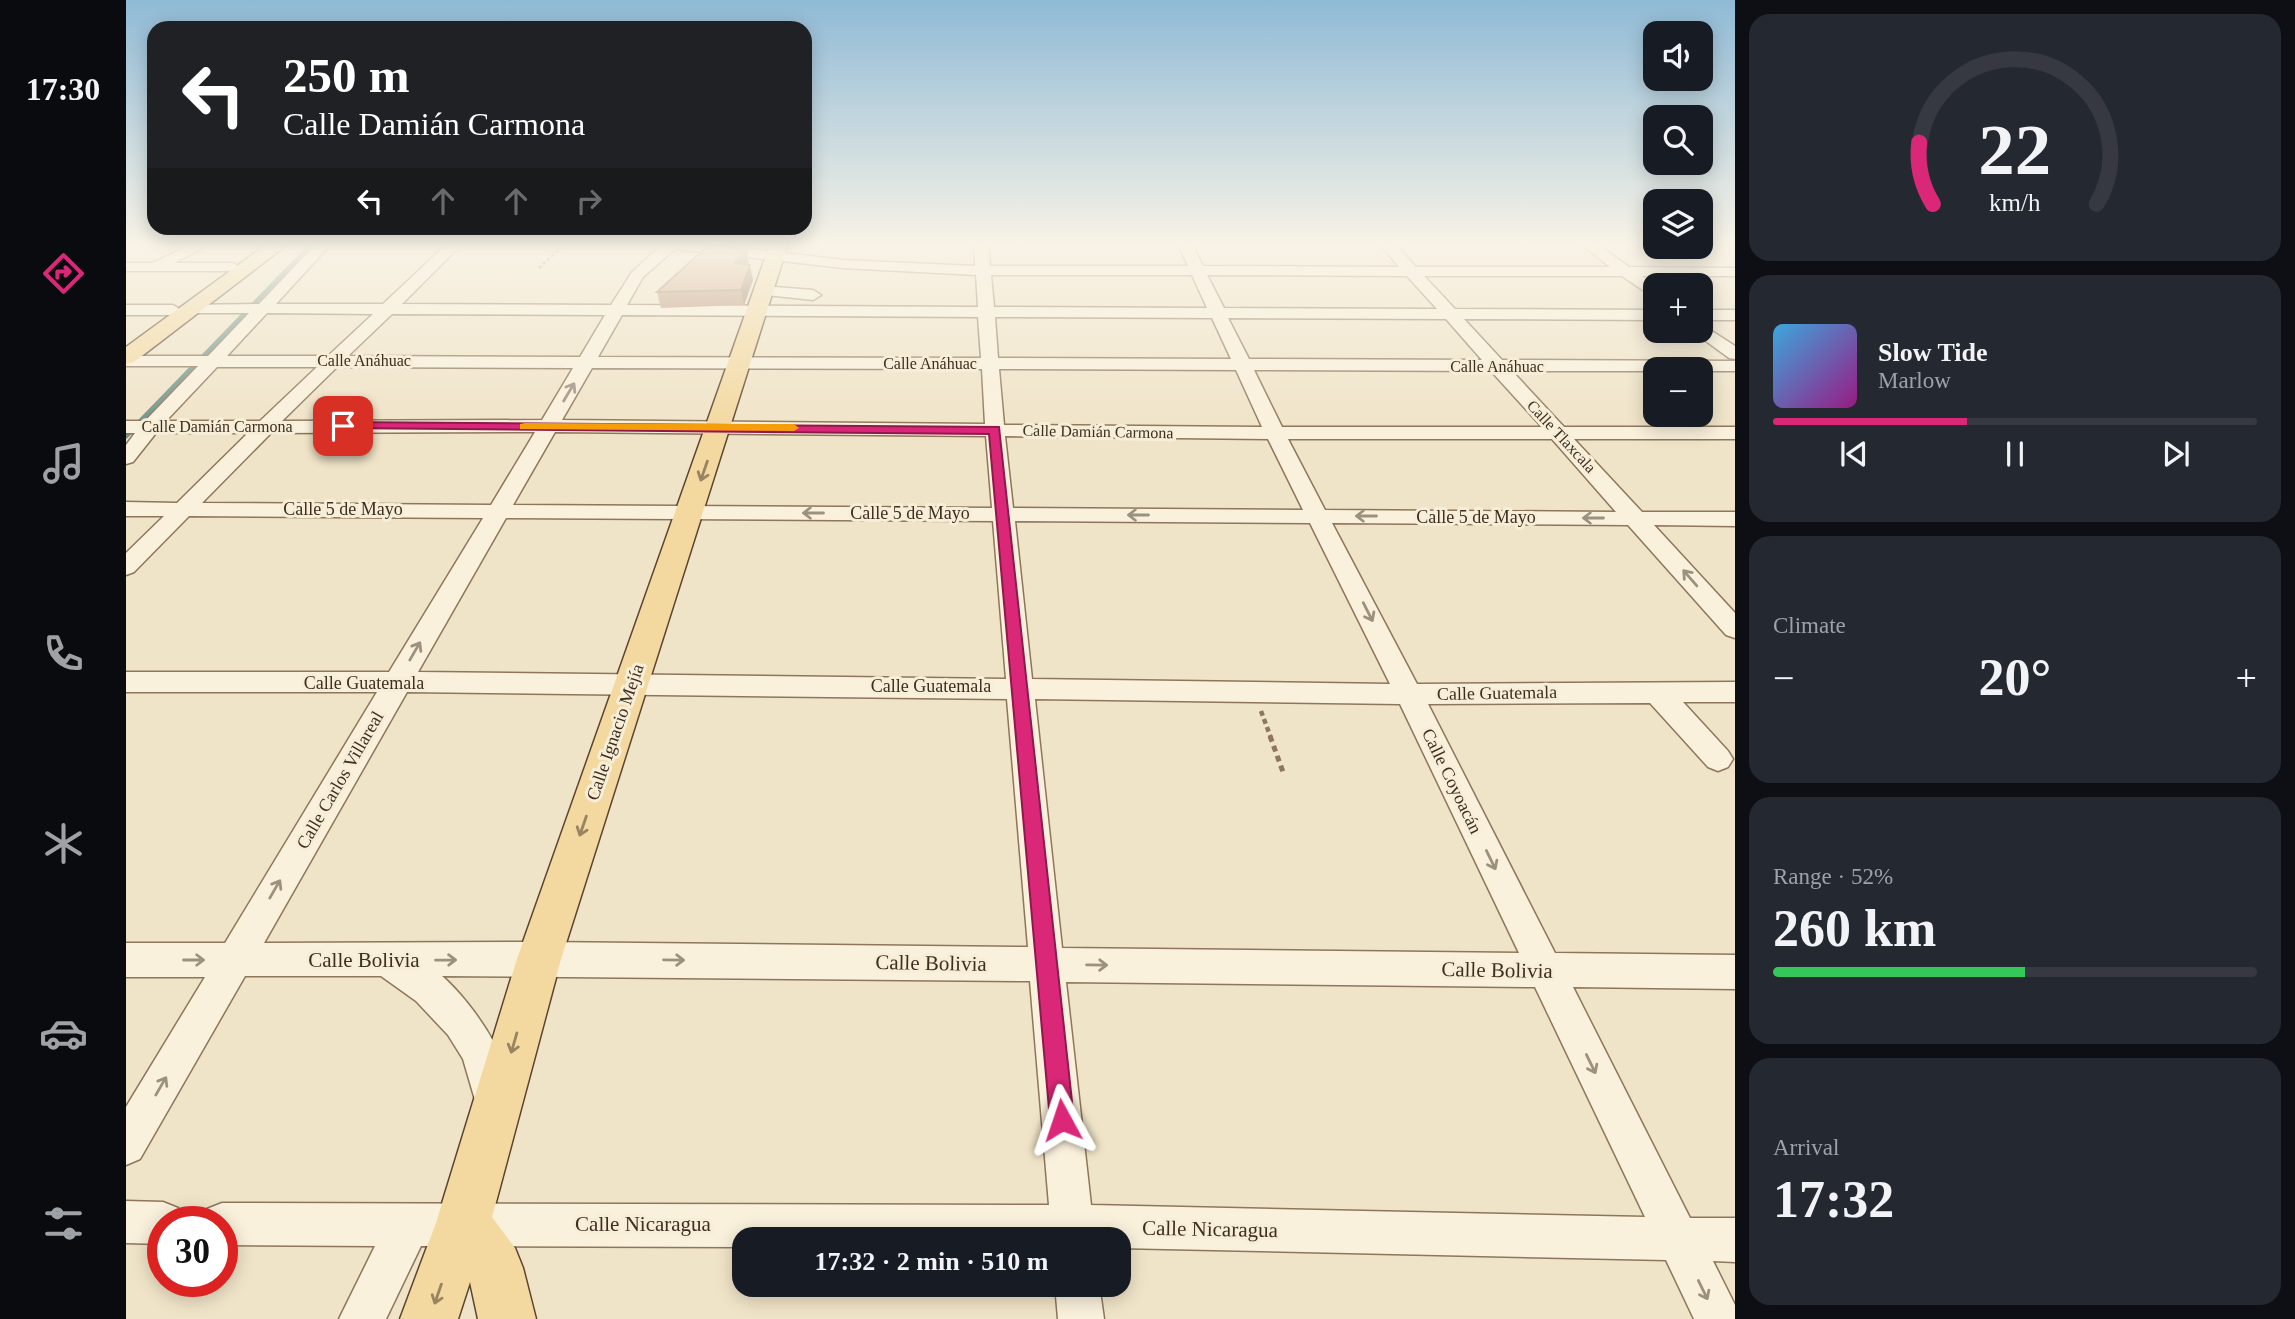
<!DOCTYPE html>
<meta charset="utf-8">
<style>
body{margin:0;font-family:Georgia,serif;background:#242831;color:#f1f3f6;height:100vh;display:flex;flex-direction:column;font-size:26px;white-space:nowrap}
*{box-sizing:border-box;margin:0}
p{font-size:23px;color:#9ea1a6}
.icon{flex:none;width:38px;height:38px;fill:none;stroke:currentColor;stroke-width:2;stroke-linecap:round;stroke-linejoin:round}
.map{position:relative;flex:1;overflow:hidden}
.details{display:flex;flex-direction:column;gap:14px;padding:14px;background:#0d0f14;width:560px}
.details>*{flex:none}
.top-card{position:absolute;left:21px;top:21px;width:665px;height:214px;border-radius:21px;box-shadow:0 4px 18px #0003;background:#202124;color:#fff;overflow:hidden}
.fabs{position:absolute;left:1517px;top:21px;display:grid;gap:14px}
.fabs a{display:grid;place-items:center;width:70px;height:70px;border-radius:14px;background:#171b24;box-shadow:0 4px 18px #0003;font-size:35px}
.speed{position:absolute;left:21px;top:1206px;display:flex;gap:14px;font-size:35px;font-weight:700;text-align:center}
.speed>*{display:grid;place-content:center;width:91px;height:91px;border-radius:50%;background:#171b24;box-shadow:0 4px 18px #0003;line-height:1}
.speed .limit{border:10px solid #d22;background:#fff;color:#111}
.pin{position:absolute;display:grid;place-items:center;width:60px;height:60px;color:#fff;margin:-30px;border-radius:14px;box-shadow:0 4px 10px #0006}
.me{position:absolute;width:77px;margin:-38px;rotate:355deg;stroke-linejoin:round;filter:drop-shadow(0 0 5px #0008)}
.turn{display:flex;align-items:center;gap:24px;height:147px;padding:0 21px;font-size:32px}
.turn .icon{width:91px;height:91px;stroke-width:2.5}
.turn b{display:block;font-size:49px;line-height:60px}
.lanes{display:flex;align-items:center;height:66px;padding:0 21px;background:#0003;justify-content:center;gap:35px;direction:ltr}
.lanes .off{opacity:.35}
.big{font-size:52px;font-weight:600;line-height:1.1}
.details .widget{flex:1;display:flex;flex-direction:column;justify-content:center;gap:10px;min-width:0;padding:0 24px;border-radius:21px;background:#242831}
.details .dial{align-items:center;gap:0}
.dial svg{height:182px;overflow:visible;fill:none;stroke:#363941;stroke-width:7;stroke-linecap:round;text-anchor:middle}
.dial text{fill:#f1f3f6;stroke:none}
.song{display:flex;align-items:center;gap:21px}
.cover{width:84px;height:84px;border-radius:10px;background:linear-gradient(135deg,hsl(200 70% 55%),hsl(310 70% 35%))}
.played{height:7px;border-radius:4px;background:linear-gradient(90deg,#db2777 40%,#363941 40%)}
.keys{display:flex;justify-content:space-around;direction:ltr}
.heat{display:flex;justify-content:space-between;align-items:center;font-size:38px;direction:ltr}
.charge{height:10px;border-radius:5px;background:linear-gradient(90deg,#34c759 52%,#363941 0)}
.trip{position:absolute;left:606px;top:1227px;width:399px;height:70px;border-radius:21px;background:#171b24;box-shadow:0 4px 18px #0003;font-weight:600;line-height:70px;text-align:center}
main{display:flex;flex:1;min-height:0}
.menu{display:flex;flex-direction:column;width:126px;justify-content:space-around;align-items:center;background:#090b0e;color:#9ea1a6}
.menu .icon{width:49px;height:49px}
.menu .current{color:#db2777}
.menu b{font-size:32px;color:#f1f3f6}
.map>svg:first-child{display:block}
</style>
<main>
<nav class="menu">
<b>17:30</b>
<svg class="icon current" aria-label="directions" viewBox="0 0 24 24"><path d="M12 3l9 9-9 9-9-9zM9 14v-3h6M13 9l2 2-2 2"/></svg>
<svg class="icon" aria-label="music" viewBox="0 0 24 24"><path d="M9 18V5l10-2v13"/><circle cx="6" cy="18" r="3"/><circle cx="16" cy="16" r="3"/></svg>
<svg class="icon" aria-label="phone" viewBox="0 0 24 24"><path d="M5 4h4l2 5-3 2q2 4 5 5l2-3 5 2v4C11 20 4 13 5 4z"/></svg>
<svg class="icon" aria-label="climate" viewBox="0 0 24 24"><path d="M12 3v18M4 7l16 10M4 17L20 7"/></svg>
<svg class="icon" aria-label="car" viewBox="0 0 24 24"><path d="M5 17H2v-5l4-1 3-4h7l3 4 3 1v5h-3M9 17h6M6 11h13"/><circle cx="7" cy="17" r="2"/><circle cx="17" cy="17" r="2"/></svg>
<svg class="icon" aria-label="filters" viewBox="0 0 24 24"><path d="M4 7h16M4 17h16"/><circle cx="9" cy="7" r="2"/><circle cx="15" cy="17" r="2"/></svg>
</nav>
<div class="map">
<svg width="1609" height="1319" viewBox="0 0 1609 1319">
<rect width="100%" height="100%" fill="#f0e4c8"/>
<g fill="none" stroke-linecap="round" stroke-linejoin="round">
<path stroke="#6f938a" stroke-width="4.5" d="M61 373 186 244"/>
<path stroke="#6f938a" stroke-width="5" d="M0 436 63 371"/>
<g stroke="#8d765c" stroke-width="3">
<g id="minor">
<path d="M66 244H85L48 263H107L114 267 107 271H0V263H27Z"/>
<path d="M190 244H205L150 304H257L321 244H336L276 304 485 305 506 272 537 244H582L717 260 849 266 848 244H862L864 266H1062L1052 244H1066L1077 266 1273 267 1254 244H1269L1290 267H1484L1455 244H1471L1503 267 1609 268V276H1516L1530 286V299L1496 276H1298L1329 309 1530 310V320L1338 319 1376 360 1609 361V371H1386L1438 427H1609V439H1448L1516 512H1609V526L1528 525 1609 613V638L1600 635 1502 525 1206 523 1291 684 1609 682V702H1557L1602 751 1607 759 1602 767 1592 771 1582 767 1524 703 1302 704 1429 953 1609 955V989L1447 987 1564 1218H1609V1262L1587 1261 1609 1305V1319H1568L1540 1260 992 1248V1239H618V1247L295 1246 260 1319H213L249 1246 96 1245V1222H76L81 1209 96 1203 923 1205 904 981 316 976C347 1003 399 1075 382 1117L368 1123 354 1117 337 1059 322 1035 290 1001 255 976H119L14 1159 0 1165V1107L79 977H0V943H99L251 692H0V672H263L357 518 63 516 8 572 0 575V553L38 516H0V502L51 503 122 433H30L7 462 0 464V445L9 433H0V421H19L72 366H0V356H82L123 313H66L60 311 58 308 60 305 133 304ZM549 249 717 268 850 275 852 307 501 305 517 277ZM865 275H1066L1081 308 868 307ZM1081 275 1281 276 1311 309 1098 308ZM141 313 247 314 202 356H101ZM266 314 479 315 454 357 222 356ZM496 315 852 317 855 358 472 357ZM869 317 1086 318 1105 359 872 358ZM1102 318 1320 319 1356 360 1123 359ZM91 367H191L134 421H40ZM211 367 447 368 416 420 156 421ZM466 368 856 369 859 424 436 420ZM873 369 1110 370 1136 427 878 425ZM1128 370 1365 371 1416 427H1156ZM409 432 365 505 76 503 145 433ZM429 432 860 436 866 508 387 505ZM879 436 1142 439 1177 510 887 508ZM1162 439H1426L1490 512 1199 510ZM380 518 867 521 880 679 292 672ZM889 521 1184 523 1264 684 906 679ZM281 692 881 699 902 947 413 942 138 943ZM909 699 1274 704 1393 953 936 948ZM940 982 1409 987 1519 1217 965 1205Z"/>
<path d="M637 286 687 290 695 295 687 300 632 294 629 291 632 288Z"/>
<path d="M0 305H47L55 310 47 315H0Z"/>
<rect x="1575" y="310" width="34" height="10"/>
<path d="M1575 324 1609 346V359L1603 358 1569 333 1568 331H1575Z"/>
<path d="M0 1201 37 1202 52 1208 58 1222H37V1244L0 1243Z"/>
<path d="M929 1284H973L978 1319H932Z"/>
</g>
</g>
<g stroke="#5b4430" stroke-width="3">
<g id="major">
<path d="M141 244H162L8 362 0 364V347Z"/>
<path d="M644 244H662L435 959 366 1217 389 1248 397 1268 410 1319H352L344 1282 332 1319H274L310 1223 391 959Z"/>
</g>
</g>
<path stroke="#8d765c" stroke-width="2.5" stroke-dasharray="3.5 2" stroke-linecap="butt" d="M413 268 439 244"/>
<path stroke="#8d765c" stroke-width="4.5" stroke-dasharray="5 3.5" stroke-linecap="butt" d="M1135 711 1145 738"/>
<path stroke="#8d765c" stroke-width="5" stroke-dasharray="6 4.5" stroke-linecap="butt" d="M1144 736 1157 772"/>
<use href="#minor" fill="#faf1dc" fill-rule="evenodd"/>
<use href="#major" fill="#f3d9a0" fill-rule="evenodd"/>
</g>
<path fill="#b2896c" d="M623 265 627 280 618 305 535 308 531 292Z"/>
<g fill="#916f58">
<path d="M621 250 623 264 609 263Z"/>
<path d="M624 265 627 280 618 305 615 290Z"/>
</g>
<path fill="#cf9f7d" stroke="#916f58" stroke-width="2" d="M584 244 621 250 609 263 624 265 615 290 531 292Z"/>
<defs><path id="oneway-shaft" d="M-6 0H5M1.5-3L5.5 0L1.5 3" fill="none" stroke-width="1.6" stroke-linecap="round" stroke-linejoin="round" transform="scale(1.75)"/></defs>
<g stroke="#9c907e">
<use href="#oneway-shaft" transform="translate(443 392) rotate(-59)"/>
<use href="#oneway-shaft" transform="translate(687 513) rotate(-180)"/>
<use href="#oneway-shaft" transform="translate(1012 515) rotate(-180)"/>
<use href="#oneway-shaft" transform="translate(1240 516) rotate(-180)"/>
<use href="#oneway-shaft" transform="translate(1467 518) rotate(-180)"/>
<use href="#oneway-shaft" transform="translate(1564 578) rotate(-131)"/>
<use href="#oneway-shaft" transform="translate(1242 612) rotate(63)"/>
<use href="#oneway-shaft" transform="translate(289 651) rotate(-60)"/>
<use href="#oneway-shaft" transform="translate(1365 860) rotate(64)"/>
<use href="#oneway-shaft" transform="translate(149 889) rotate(-60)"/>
<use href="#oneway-shaft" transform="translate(68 960)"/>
<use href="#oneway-shaft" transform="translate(320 960) rotate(-1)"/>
<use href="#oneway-shaft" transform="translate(548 960) rotate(1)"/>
<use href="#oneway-shaft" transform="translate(971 965) rotate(1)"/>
<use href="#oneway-shaft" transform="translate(1465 1064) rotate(64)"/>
<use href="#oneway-shaft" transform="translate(35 1086) rotate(-60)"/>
<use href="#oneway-shaft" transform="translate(1577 1290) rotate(64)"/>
</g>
<g stroke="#988460">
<use href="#oneway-shaft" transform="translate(578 471) rotate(109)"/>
<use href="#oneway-shaft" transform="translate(457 826) rotate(109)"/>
<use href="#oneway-shaft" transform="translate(388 1043) rotate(106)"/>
<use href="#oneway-shaft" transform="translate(312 1294) rotate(109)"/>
</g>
<linearGradient id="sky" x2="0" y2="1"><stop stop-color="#8fbad6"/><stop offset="0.57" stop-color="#f8f3e6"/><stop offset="1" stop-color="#f8f3e6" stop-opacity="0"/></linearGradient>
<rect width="1609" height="429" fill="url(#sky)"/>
<path fill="#db2777" stroke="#8e194d" stroke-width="2" d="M217 422 873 427 948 1120 944 1128 936 1132 927 1128 924 1120 863 434 213 428V423Z"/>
<path fill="#f59e0b" d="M399 423 668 424 673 428 668 431 394 429V424Z"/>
<g text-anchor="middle" stroke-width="6" stroke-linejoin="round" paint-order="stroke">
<g font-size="16" fill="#3d2e20" stroke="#f7eed8">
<text x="238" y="366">Calle Anáhuac</text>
<text x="804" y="369">Calle Anáhuac</text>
<text x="1371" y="372">Calle Anáhuac</text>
<text x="91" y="432">Calle Damián Carmona</text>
<text transform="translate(972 431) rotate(1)" y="6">Calle Damián Carmona</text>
<text transform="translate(1436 436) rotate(47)" y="6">Calle Tlaxcala</text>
</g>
<g font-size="18" fill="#3d2e20" stroke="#f7eed8">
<text x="217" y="515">Calle 5 de Mayo</text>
<text x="784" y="519">Calle 5 de Mayo</text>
<text x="1350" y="523">Calle 5 de Mayo</text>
<text x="238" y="689">Calle Guatemala</text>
<text x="805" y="692">Calle Guatemala</text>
<text transform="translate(1371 693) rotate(-1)" y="6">Calle Guatemala</text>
<text transform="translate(489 732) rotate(-71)" y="6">Calle Ignacio Mejía</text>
<text transform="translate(214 780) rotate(-60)" y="6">Calle Carlos Villareal</text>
<text transform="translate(1326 781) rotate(64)" y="6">Calle Coyoacán</text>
</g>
<g font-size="21" fill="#3d2e20" stroke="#f7eed8">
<text x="238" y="967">Calle Bolivia</text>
<text transform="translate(805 963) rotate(1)" y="7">Calle Bolivia</text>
<text transform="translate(1371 970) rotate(1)" y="7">Calle Bolivia</text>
<text x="517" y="1231">Calle Nicaragua</text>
<text transform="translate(1084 1229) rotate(1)" y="7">Calle Nicaragua</text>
</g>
</g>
</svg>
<div class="fabs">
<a><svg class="icon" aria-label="sound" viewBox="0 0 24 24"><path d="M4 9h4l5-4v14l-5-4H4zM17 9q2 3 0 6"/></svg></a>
<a><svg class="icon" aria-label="search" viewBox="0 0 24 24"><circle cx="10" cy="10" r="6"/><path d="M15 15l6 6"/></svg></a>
<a><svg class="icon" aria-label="layers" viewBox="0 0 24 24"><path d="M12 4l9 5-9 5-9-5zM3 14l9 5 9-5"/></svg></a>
<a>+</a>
<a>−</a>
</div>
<div class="speed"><div class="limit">30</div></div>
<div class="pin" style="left:217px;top:426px;background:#d93025"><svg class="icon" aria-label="arrive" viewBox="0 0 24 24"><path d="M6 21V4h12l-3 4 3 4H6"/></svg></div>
<svg class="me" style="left:936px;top:1120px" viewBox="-20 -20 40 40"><path d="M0-17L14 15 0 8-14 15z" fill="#db2777" stroke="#fff" stroke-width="4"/></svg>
<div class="trip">17:32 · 2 min · 510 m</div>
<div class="top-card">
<div class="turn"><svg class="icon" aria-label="left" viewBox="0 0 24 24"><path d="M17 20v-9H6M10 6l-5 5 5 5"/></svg><div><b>250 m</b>Calle Damián Carmona</div></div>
<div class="lanes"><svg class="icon" aria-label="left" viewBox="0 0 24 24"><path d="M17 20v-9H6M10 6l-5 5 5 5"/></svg><svg class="icon off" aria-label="ahead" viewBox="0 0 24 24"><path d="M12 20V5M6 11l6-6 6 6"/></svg><svg class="icon off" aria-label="ahead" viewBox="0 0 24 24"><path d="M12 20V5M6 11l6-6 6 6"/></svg><svg class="icon off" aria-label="right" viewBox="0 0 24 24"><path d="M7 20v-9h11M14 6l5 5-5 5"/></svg></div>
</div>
</div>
<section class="details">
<div class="widget dial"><svg viewBox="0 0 100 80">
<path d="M14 69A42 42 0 1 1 86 69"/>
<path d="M14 69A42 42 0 0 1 8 42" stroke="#db2777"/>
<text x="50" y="56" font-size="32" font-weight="700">22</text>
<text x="50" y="72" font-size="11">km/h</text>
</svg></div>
<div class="widget">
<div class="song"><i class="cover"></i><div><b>Slow Tide</b><p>Marlow</p></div></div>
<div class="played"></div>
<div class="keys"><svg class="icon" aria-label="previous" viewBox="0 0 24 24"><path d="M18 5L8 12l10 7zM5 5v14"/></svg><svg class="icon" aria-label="pause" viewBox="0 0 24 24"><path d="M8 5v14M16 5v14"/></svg><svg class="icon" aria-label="next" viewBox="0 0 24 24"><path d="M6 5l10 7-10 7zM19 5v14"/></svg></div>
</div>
<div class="widget"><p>Climate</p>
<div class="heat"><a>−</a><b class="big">20°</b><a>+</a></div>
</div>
<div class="widget"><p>Range · 52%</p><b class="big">260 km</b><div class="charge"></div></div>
<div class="widget"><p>Arrival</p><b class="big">17:32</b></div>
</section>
</main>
